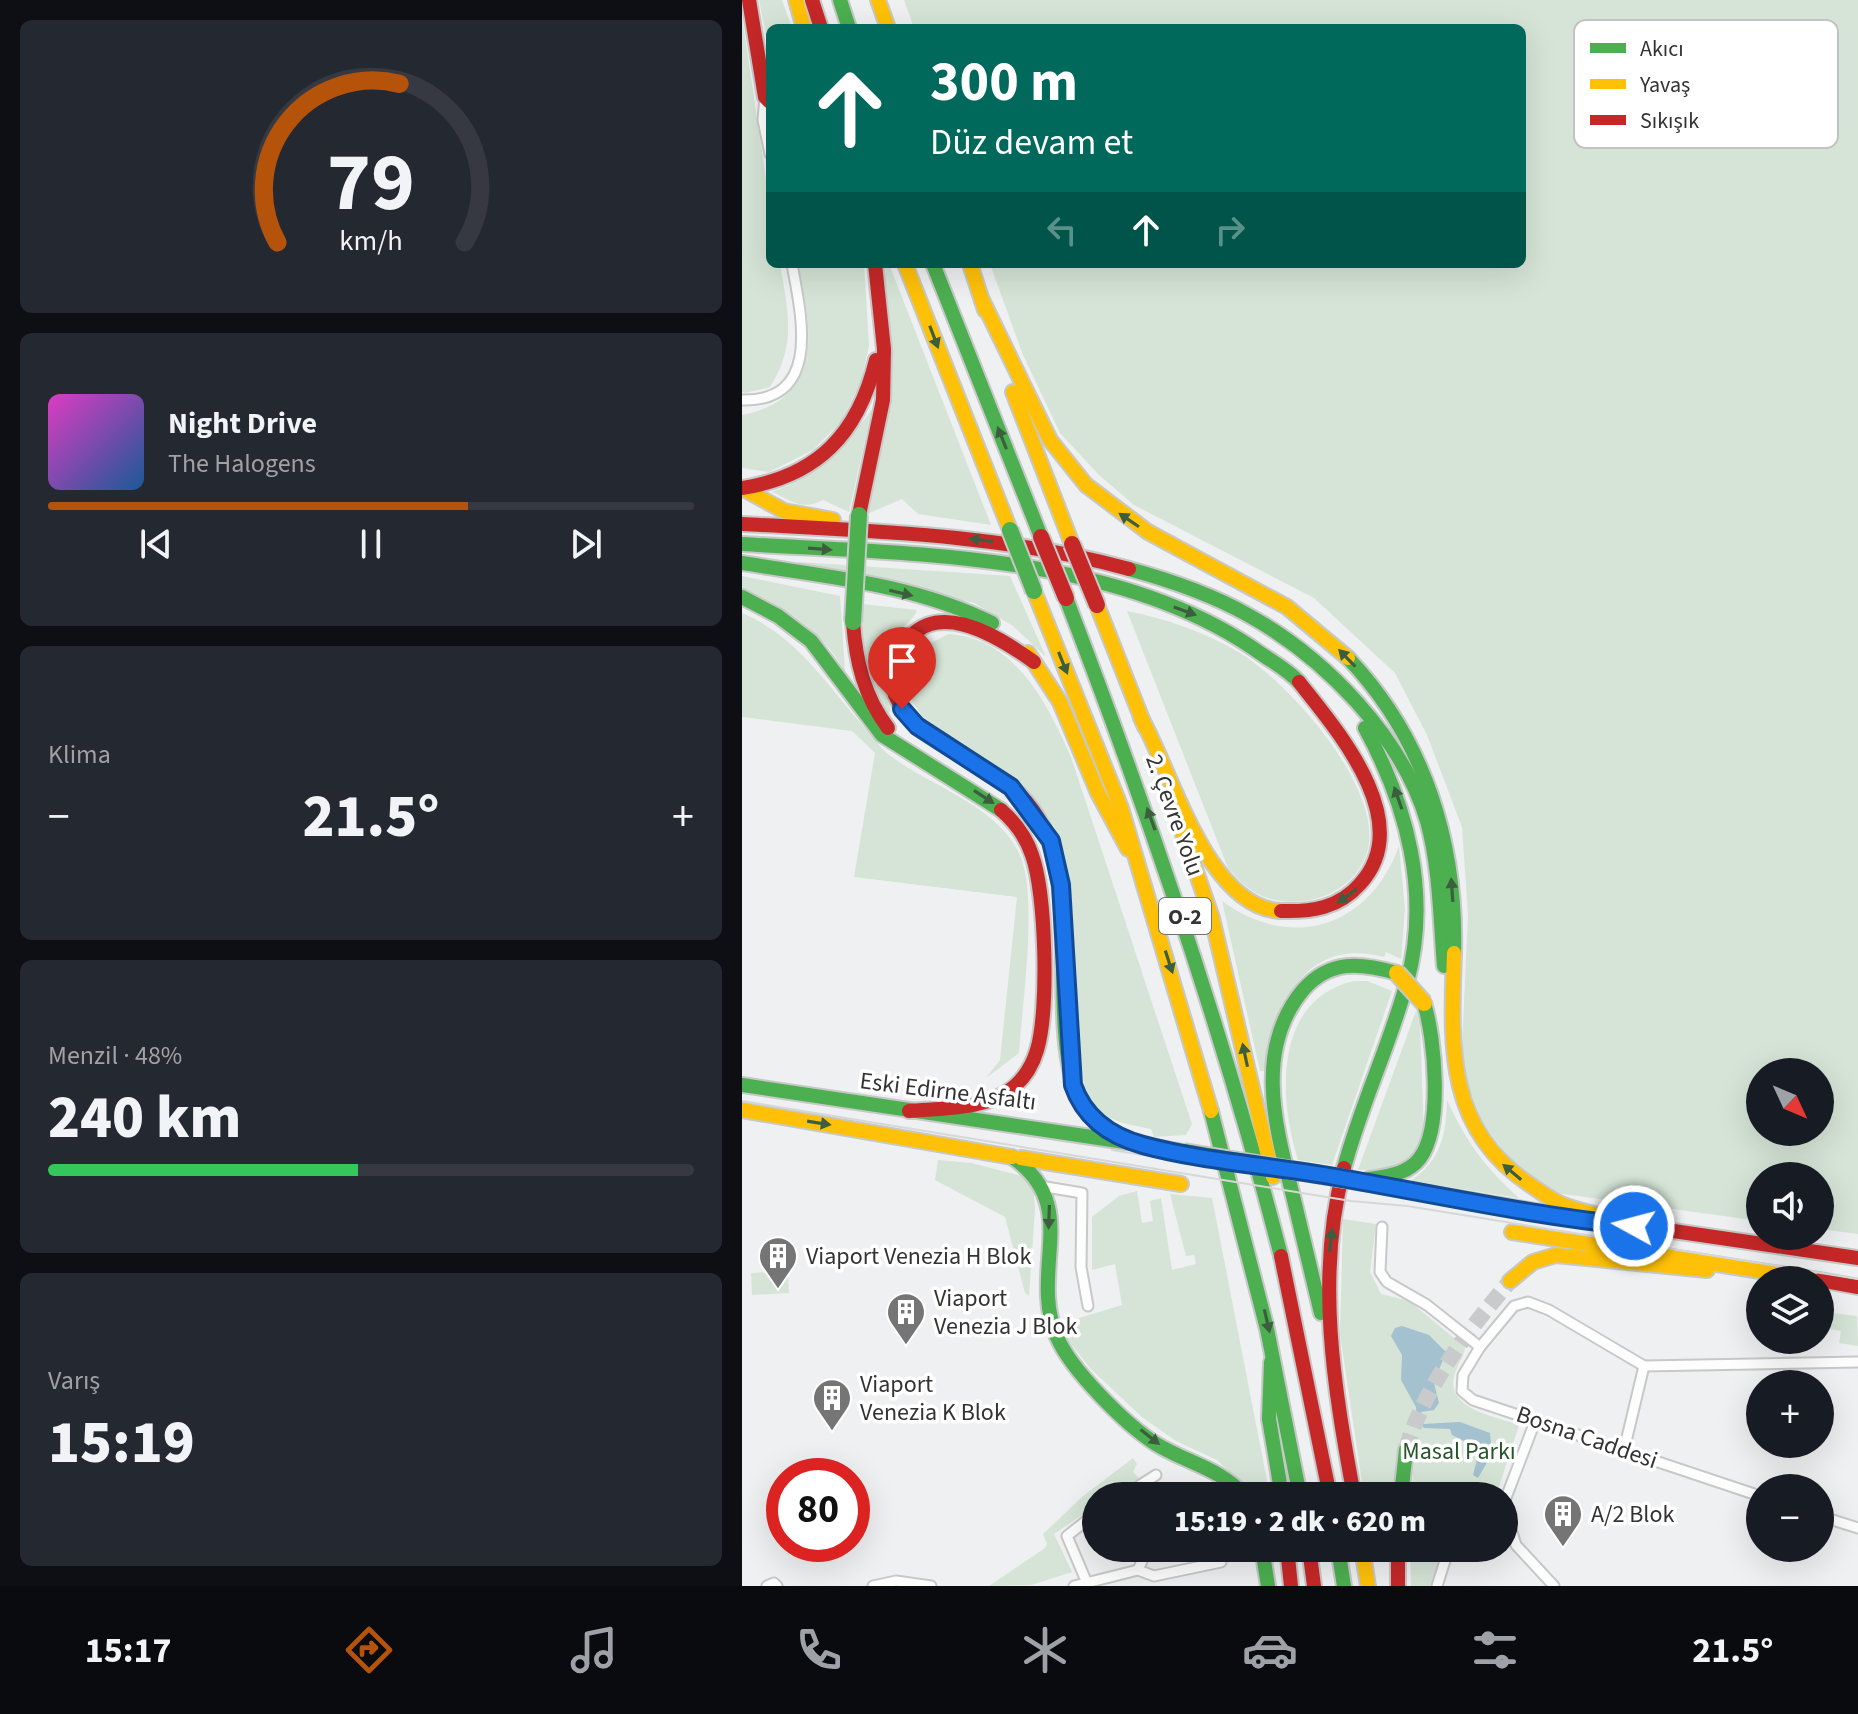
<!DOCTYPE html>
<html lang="tr">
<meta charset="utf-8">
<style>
body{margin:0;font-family:"Source Sans 3",sans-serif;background:#242831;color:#f1f3f6;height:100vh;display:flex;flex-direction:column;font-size:30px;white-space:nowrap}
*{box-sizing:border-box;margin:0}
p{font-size:26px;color:#9ea1a6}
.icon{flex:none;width:44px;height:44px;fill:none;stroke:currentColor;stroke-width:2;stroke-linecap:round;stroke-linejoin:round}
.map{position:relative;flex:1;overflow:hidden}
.side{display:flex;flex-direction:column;gap:20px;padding:20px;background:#0d0f14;width:742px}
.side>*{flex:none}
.guide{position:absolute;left:24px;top:24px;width:760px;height:244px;border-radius:12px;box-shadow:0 8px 32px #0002;background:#00695c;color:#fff;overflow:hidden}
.needle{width:52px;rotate:134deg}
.tools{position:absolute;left:1004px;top:1058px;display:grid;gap:16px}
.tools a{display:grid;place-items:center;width:88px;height:88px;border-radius:50%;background:#171b24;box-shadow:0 8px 32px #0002;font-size:40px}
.speed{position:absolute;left:24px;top:1458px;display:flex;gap:16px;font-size:40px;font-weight:700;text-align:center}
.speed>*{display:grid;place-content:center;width:104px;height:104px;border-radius:50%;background:#171b24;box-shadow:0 8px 32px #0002;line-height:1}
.speed .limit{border:12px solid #d22;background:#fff;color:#111}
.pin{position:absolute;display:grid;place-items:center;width:68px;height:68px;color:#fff;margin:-82px -34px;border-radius:50% 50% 50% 0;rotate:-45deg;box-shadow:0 0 8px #0007}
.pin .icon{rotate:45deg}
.me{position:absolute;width:88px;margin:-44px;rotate:277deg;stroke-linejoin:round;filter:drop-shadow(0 0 6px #0008)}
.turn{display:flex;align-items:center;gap:28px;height:168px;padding:0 32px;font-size:36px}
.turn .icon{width:104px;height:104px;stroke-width:2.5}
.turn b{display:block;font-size:56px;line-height:68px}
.lanes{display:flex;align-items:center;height:76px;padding:0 32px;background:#0003;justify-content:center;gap:40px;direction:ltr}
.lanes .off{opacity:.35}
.big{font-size:60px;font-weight:800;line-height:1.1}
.side .widget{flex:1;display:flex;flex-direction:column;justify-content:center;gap:12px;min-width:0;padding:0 28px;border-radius:12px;background:#242831}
.side .dial{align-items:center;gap:0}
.dial svg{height:208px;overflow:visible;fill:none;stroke:#363941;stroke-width:7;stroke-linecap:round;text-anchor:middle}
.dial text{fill:#f1f3f6;stroke:none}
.song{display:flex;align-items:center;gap:24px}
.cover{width:96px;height:96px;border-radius:12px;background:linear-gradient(135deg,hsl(310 70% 55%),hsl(210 70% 35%))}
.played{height:8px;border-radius:4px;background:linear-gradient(90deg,#b45309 65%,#363941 65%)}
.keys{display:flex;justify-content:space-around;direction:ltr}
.heat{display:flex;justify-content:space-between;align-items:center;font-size:44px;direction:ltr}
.charge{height:12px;border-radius:6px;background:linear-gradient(90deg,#34c759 48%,#363941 0)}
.trip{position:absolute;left:340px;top:1482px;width:436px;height:80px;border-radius:40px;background:#171b24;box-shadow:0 8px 32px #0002;font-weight:800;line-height:80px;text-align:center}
.menu{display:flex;height:128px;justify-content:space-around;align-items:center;background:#090b0e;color:#9ea1a6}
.menu .icon{width:56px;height:56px}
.menu .active{color:#b45309}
.menu b{font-size:36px;color:#f1f3f6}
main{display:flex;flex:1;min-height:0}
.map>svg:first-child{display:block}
</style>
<main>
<section class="side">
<div class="widget dial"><svg viewBox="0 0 100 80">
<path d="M14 69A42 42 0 1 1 86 69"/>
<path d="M14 69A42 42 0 0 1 61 8" stroke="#b45309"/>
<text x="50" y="56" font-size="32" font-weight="700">79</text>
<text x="50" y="72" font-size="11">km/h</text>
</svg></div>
<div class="widget">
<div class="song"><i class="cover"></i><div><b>Night Drive</b><p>The Halogens</p></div></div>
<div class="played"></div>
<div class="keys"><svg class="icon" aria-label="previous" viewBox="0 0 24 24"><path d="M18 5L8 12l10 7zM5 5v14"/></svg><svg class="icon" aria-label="pause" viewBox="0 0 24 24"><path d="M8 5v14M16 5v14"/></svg><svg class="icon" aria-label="next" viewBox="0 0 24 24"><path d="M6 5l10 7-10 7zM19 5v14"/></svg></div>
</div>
<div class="widget"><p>Klima</p>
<div class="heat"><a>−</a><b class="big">21.5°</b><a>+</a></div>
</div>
<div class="widget"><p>Menzil · 48%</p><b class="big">240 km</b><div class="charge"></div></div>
<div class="widget"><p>Varış</p><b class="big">15:19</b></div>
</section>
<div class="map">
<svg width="1116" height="1586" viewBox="0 0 1116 1586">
<rect width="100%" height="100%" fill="#eff0f1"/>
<g fill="#d5e4d6" fill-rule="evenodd">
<path d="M17 0H40L50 28H28V56Z"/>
<path d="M162 0H1116V1234L1078 1229V1176H1018V1221L814 1193 770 1162 741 1124 719 1069 726 915 720 827 685 735 653 673 572 598 392 505 356 474 318 433 281 355 248 264H780V28H172ZM1018 1072H1078V1132H1018Z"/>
<path d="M0 16 28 207V264H38C46 311 55 345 28 387L3 393 0 392Z"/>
<path d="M56 264H122L127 346 119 382 99 422 71 450 27 472 0 468V415C83 399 70 328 56 264Z"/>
<path d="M141 264H147L249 525 176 514 160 499 125 514C147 420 156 360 141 264Z"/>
<path d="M130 409 107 512 81 500C61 511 49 501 30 492 79 474 100 450 130 409Z"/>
<path d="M57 562 268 576 304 657 271 626 232 603 56 565Z"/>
<path d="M0 576 98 596 103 672C82 632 41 605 0 589Z"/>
<path d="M120 604 175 610C172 619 164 623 159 630 139 655 138 683 149 711L145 714C124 678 118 645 120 604Z"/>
<path d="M385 611C425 619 463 632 498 653 547 683 640 787 626 849 614 896 553 915 512 892 502 886 494 877 486 868Z"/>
<path d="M0 613C56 637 84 684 123 728 131 737 138 748 147 755 188 786 254 805 277 853 297 895 280 1004 277 1053L244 1078 258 1060 275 897 112 877 133 753 110 731 0 717Z"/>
<path d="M207 634C274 639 305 703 329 757L450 1124 444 1135 412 1137 409 1129C390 1125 367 1122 353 1107 322 1075 345 893 314 831 286 776 227 753 181 717 150 678 164 652 207 634Z"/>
<path d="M657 846 663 909 659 959 644 952 642 957C563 936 533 1005 522 1071H518L480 901C550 952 628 927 657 846Z"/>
<path d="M612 981H625L650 991 590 1165 556 1160C536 1097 532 999 612 981Z"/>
<path d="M674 1011 678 1023 682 1136C669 1167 647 1170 616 1170Z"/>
<path d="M705 1100C723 1140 744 1169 777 1198L669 1181C699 1159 704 1136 705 1100Z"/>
<path d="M196 1160 229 1163 284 1177 292 1195 293 1209 287 1296 283 1293 263 1217 193 1180Z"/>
<path d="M395 1191 400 1223 411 1221 408 1201 419 1198 430 1270 454 1264 452 1255 444 1256 428 1194 470 1198 528 1496H511L475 1460 434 1441 400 1417 349 1369 321 1334 317 1324 380 1305 373 1264 350 1270V1217L377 1196Z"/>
<path d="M601 1219 634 1224 628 1272 639 1294 667 1301 723 1347C722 1358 714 1366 712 1377 704 1409 754 1417 777 1425L754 1496H670L672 1449 659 1445 652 1496H622L598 1334Z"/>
<path d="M46 1271 47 1293 10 1295 9 1273Z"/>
<path d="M1090 1313 1115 1316 1116 1346 1097 1343 1099 1331 1088 1329Z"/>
<path d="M391 1458 395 1464 391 1472 397 1478 368 1496H354V1505L312 1534 330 1572 289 1585 247 1586 303 1548 305 1544 301 1534 340 1497Z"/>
<path d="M668 1548H702L688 1586H669Z"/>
</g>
<path fill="#a3c1cf" d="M660 1326 687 1335 704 1352 692 1383 697 1403 692 1410 679 1412 681 1424 718 1422 748 1433 750 1454 736 1478 731 1475 735 1459 722 1441 710 1435 708 1429 682 1428 675 1421 674 1407 659 1380 660 1355 649 1336 653 1328Z"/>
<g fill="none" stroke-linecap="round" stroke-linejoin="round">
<path stroke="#c9cacb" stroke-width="16" stroke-dasharray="16 8" stroke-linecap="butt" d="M664 1450C682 1386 726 1331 768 1281"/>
<g stroke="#c7c8c8" stroke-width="13">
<g id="street">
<path d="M23 97 21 120 28 154"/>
<path d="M0 400C81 402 59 314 50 264"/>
<path d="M304 1187 340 1193 339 1267 346 1306"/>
<path d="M640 1227 638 1272 645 1282 685 1305 738 1347"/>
<path d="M882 1450 902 1366"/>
<path d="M381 1496 414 1475"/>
<path d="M1018 1496 731 1400 720 1391 721 1375 738 1347 772 1306 786 1302 807 1310 902 1366 1116 1362"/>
<path d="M762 1503 794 1419"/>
<path d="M762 1507 774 1545 812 1586"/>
<path d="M1078 1516 1116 1528"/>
<path d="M396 1570 403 1554 411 1548"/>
<path d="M345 1583 325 1536 354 1513"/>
<path d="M25 1586 32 1583 35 1586"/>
<path d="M131 1586 154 1581 189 1586"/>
<path d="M332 1586 396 1570 412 1576 479 1562"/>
<path d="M695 1586 707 1548"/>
</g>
</g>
<g stroke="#c7c8c8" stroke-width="18">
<g id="fast">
<path d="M98 0 107 28"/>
<path d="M191 264 299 537"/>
<path d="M0 544C167 554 377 552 518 653 531 662 546 670 557 682"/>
<path d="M0 563C85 577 172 584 250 623"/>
<path d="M387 569C427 580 469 594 506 615 582 657 660 736 685 821 698 868 698 918 702 966"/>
<path d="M0 597 36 616 69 641 140 735 259 810"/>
<path d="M324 598C407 814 481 1031 539 1256"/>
<path d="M606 658C683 739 715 844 712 953"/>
<path d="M321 957C322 1003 317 1090 355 1123 379 1143 412 1147 442 1152"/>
<path d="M0 1085 383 1142"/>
<path d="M469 1111 525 1329 558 1496"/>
<path d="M270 1157C341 1206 286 1270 315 1337 329 1370 383 1424 414 1444 445 1463 478 1468 503 1496"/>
<path d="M602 1168C619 1104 648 1045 665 982 689 894 665 805 623 728"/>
<path d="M627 1179C646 1176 666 1174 678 1158 701 1127 693 1038 682 1003"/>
<path d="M579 1313C570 1275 561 1238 552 1200 535 1132 510 1051 561 990 588 959 619 963 655 973"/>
<path d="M529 1362 527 1419 540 1496"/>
<path d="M659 1496 664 1450"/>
<path d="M520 1548 526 1586"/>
<path d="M596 1548 602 1586"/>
</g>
</g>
<g stroke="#c7c8c8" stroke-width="18">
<g id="slow">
<path d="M54 0 62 28"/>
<path d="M136 0 146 28"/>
<path d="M163 264 268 530"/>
<path d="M228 264 243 310"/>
<path d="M240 300 308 440 344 485 406 532 545 607 606 658"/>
<path d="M271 392 330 544"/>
<path d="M0 488 42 511 91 520"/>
<path d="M292 591 379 808 469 1111"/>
<path d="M355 605 403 727"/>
<path d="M286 653 318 702 356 793 386 849"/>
<path d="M399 718C430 772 465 908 539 911"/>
<path d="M430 802 470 918 531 1177"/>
<path d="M712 953C709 1044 703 1128 787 1184 799 1192 810 1201 824 1206 854 1217 888 1220 919 1229"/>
<path d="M0 1110 270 1157"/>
<path d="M279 1158 439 1184"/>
<path d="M770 1232 1076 1280"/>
<path d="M768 1281 791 1262 814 1255 965 1270"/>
<path d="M620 1548 626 1586"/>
</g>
</g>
<g stroke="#c7c8c8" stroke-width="18">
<g id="jam">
<path d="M7 0 23 97 28 102"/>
<path d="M70 0 79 28"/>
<path d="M0 488C76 476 116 434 134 360"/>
<path d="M117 515 141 400 142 349 133 264"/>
<path d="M0 524C129 531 261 534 387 569"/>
<path d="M111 622C114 662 122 696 146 728"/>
<path d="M292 662C256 636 185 591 158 654 152 667 147 680 153 695 161 715 181 730 199 742 221 757 245 768 266 784 321 827 320 894 321 957"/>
<path d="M539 911C570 912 597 908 618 884 675 822 595 730 557 682"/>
<path d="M167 1111C200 1108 247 1110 273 1086 284 1076 291 1064 295 1050 307 1010 304 894 290 855 284 837 273 822 259 810"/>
<path d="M602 1168C573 1277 592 1387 612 1496"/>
<path d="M610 1180 841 1219"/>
<path d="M911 1228 1116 1258"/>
<path d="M539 1256 588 1496"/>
<path d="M1078 1280 1116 1287"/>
<path d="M545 1548 549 1586"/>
<path d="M567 1548 572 1586"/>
<path d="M656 1548V1586"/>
</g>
</g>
<use href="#street" stroke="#fdfdfd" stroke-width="9"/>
<use href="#fast" stroke="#4caf50" stroke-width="14"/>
<use href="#slow" stroke="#ffc107" stroke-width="14"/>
<use href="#jam" stroke="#c62828" stroke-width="14"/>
<g stroke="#d7d7d8" stroke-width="2">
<path d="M0 1101 609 1201 665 1206 1116 1279"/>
<path d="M370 1150 646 1195"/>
</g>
<g stroke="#c7c8c8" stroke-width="20" stroke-linecap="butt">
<g id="fast-bridge">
<path d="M268 530 292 591"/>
<path d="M111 622 117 515"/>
<path d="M442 1152 610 1180"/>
</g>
</g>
<g stroke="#c7c8c8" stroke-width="20" stroke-linecap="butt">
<path id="slow-bridge" d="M655 973 682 1003"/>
</g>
<g stroke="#c7c8c8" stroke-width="20" stroke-linecap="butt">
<g id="jam-bridge">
<path d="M299 537 324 598"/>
<path d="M330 544 355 605"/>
</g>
</g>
<use href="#fast-bridge" stroke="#4caf50" stroke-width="16"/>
<use href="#slow-bridge" stroke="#ffc107" stroke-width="16"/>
<use href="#jam-bridge" stroke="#c62828" stroke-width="16"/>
</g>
<defs><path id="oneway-solid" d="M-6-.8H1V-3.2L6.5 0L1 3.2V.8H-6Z" transform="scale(2)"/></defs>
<g fill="#3c5e3e">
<use href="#oneway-solid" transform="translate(192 337) rotate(69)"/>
<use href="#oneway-solid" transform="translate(260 438) rotate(-112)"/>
<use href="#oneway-solid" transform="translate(387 520) rotate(-146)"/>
<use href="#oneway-solid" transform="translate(239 540) rotate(-173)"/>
<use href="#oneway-solid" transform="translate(78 549) rotate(4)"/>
<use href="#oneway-solid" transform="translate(159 593) rotate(13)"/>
<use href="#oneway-solid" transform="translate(443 611) rotate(20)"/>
<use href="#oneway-solid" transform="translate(605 658) rotate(-134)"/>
<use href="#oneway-solid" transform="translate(321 663) rotate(68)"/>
<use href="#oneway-solid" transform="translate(242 797) rotate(33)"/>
<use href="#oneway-solid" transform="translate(656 798) rotate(-109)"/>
<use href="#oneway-solid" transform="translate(409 819) rotate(-110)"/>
<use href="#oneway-solid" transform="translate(710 890) rotate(-94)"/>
<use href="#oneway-solid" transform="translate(605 896) rotate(144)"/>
<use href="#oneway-solid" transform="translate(427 962) rotate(72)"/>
<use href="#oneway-solid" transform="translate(503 1055) rotate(-102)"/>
<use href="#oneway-solid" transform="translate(77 1123) rotate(9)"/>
<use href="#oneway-solid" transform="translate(770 1172) rotate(-140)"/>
<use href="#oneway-solid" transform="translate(307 1217) rotate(92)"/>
<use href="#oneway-solid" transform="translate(589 1240) rotate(-83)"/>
<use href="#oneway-solid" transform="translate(525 1321) rotate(77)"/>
<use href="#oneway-solid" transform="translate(408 1437) rotate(38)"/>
</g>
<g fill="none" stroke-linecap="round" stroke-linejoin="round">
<g stroke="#114b97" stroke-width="20">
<path id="route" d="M160 709 175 726 269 787 309 841 319 885 331 1085C342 1117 368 1136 401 1145 459 1161 532 1166 593 1177 692 1194 791 1216 892 1226"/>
</g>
<use href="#route" stroke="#1a73e8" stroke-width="14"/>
</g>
<defs>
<g id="building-pin" transform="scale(2)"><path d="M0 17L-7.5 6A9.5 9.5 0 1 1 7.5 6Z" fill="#757576" stroke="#fff"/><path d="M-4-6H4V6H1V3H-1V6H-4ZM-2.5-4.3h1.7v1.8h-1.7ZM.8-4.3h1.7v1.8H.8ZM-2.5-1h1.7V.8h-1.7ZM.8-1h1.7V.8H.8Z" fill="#fff"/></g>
</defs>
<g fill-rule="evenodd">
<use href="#building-pin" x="36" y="1256"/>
<use href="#building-pin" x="164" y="1312"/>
<use href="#building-pin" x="90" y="1398"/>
<use href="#building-pin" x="821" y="1514"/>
</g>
<g text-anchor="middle" stroke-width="7" stroke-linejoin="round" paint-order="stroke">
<rect fill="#fff" stroke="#707071" stroke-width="2" x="417" y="898" width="52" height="36" rx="6"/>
<g font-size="22" font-weight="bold" fill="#333334">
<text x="443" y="924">O-2</text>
</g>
<g font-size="24" fill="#333334" stroke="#fff">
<text transform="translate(433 815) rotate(70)" y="8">2. Çevre Yolu</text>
<text transform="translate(206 1091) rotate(7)" y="8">Eski Edirne Asfaltı</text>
<text transform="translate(845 1437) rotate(19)" y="8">Bosna Caddesi</text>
</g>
<g font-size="24" fill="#333334" stroke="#fff" text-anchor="start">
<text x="64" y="1264">Viaport Venezia H Blok</text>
<text x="192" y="1306">Viaport<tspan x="192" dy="28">Venezia J Blok</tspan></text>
<text x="118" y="1392">Viaport<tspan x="118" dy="28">Venezia K Blok</tspan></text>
<text x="849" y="1522">A/2 Blok</text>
</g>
<g font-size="24" fill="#29542a" stroke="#fff">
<text x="717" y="1459">Masal Parkı</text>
</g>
</g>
<rect x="832" y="20" width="264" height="128" rx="12" fill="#fff" stroke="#c2c2c2" stroke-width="2"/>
<rect x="848" y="43" width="36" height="10" fill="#4caf50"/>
<rect x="848" y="79" width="36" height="10" fill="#ffc107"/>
<rect x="848" y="115" width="36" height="10" fill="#c62828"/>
<g font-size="22" fill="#333334">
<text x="898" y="56">Akıcı</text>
<text x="898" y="92">Yavaş</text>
<text x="898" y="128">Sıkışık</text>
</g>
</svg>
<div class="tools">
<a><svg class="needle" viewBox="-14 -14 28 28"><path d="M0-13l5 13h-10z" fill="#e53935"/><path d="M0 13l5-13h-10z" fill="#9ea1a6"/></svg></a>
<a><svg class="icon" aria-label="sound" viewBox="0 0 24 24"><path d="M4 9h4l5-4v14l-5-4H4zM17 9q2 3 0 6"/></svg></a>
<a><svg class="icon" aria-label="layers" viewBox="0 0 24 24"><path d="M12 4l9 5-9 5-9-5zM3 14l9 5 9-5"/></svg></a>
<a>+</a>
<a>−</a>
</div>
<div class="speed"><div class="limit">80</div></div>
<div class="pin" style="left:160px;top:709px;background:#d93025"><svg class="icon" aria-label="arrive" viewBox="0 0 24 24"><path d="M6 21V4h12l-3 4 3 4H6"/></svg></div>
<svg class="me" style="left:892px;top:1226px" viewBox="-20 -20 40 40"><circle r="17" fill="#1a73e8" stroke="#fff" stroke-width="3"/><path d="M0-11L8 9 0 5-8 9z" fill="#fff"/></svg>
<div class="trip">15:19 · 2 dk · 620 m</div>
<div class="guide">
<div class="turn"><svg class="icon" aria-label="ahead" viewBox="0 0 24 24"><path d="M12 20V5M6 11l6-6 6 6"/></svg><div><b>300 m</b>Düz devam et</div></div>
<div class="lanes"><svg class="icon off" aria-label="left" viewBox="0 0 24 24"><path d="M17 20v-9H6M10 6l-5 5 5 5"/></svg><svg class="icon" aria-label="ahead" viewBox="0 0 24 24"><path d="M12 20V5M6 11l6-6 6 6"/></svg><svg class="icon off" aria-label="right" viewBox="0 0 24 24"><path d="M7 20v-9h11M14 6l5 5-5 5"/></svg></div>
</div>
</div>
</main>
<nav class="menu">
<b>15:17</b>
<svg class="icon active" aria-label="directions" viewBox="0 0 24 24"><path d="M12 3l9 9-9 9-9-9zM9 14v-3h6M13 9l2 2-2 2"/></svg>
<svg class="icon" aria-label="music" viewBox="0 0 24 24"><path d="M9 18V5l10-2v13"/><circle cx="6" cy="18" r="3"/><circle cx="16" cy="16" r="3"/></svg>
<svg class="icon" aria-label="phone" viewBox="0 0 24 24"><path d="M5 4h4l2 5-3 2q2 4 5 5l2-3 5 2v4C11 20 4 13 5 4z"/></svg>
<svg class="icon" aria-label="climate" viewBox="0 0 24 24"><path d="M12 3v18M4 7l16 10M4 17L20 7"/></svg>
<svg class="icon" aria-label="car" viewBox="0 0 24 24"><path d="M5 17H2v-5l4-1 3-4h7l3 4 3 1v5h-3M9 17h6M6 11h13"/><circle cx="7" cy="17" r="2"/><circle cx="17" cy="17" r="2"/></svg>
<svg class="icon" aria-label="filters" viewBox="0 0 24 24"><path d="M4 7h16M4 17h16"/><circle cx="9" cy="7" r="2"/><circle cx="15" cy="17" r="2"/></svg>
<b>21.5°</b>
</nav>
